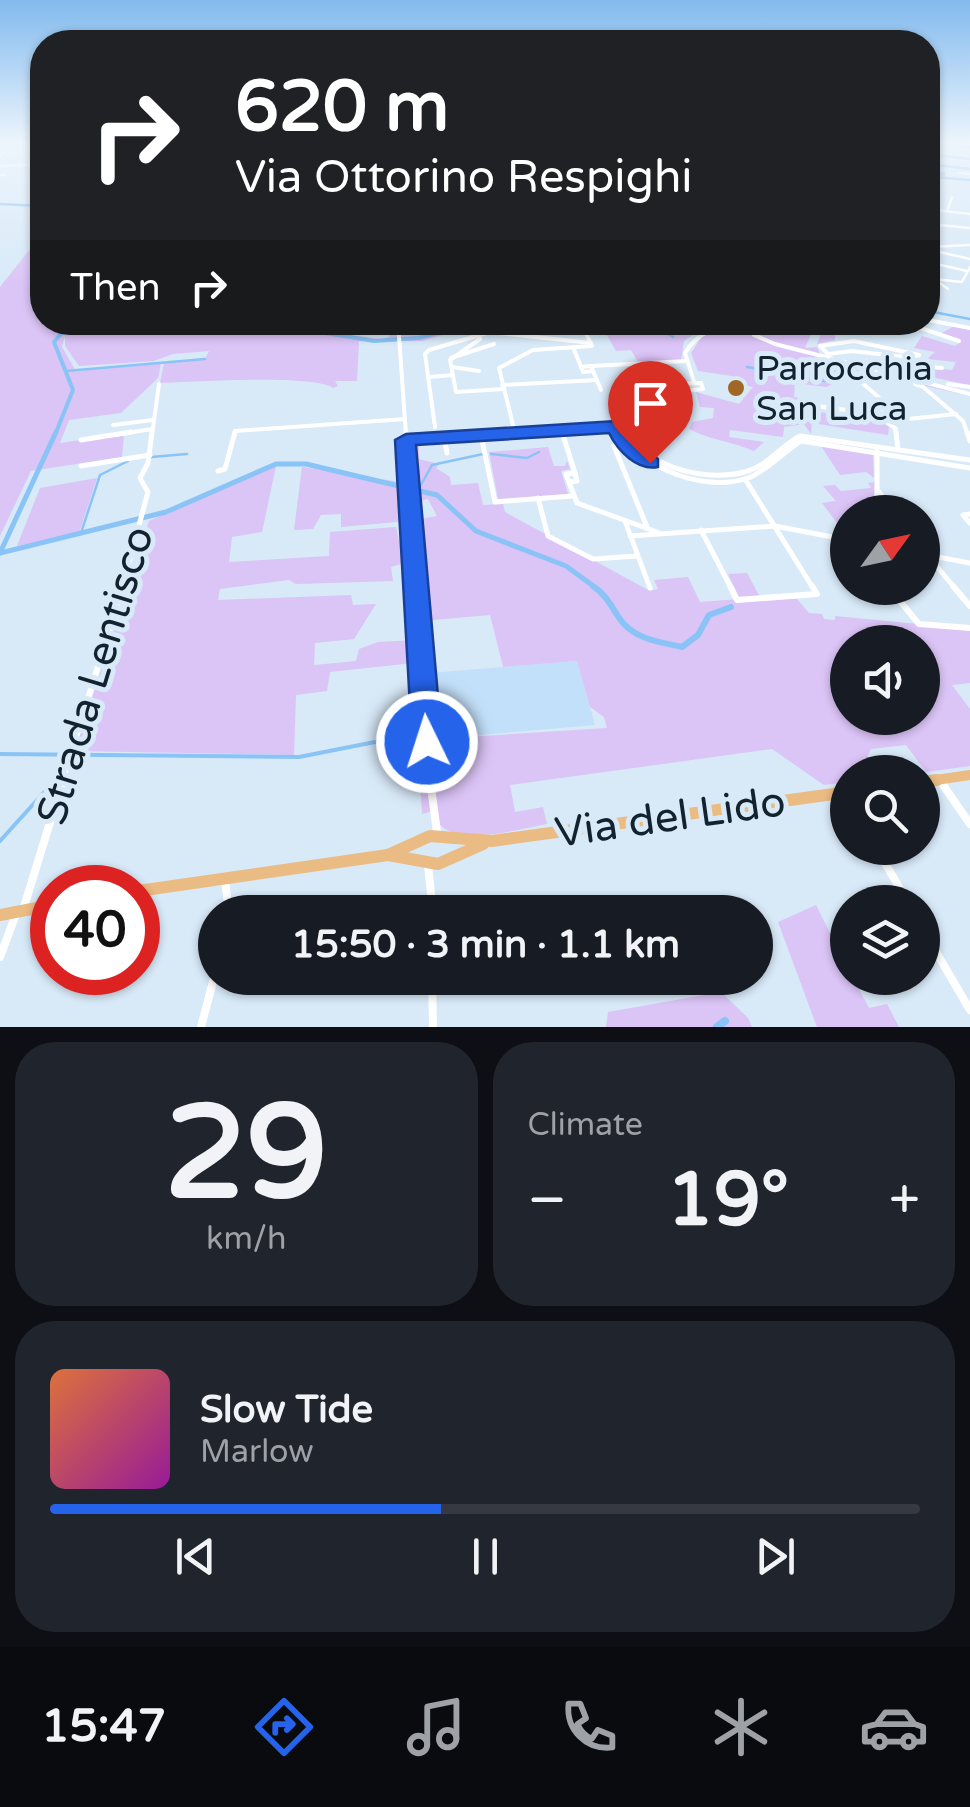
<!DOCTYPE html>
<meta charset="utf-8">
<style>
body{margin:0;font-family:"Varela Round",sans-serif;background:#20242c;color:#f1f3f6;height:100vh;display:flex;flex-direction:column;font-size:38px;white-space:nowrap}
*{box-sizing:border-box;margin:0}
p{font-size:32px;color:#9ea1a6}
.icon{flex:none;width:55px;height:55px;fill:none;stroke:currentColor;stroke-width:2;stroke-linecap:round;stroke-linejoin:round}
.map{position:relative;height:1027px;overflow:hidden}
.details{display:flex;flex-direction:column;gap:15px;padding:15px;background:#0d0f14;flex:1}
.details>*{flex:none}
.hud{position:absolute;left:30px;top:30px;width:910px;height:305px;border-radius:40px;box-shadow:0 2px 8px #0004;background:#202124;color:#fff;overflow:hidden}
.needle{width:65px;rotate:57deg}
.tools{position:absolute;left:830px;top:495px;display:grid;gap:20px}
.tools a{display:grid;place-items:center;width:110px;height:110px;border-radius:50%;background:#171b24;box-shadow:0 2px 8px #0004;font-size:50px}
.speed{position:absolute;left:30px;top:865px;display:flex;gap:20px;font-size:50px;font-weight:700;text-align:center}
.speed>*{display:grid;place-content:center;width:130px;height:130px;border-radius:50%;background:#171b24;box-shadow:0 2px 8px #0004;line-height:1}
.speed .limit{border:15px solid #d22;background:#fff;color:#111}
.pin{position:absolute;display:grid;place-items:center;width:85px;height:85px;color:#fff;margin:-102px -42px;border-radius:50% 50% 50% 0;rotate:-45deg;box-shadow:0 0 10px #0007}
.pin .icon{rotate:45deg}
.me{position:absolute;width:110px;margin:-55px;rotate:356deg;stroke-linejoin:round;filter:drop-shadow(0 0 8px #0008)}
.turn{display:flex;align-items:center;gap:35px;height:210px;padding:0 40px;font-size:45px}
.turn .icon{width:130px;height:130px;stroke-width:2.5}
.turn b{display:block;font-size:70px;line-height:85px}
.then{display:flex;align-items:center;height:95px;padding:0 40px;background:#0003;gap:20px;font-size:38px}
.big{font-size:75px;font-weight:700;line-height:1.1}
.details .widget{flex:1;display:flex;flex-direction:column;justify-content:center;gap:15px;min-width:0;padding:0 35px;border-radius:40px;background:#20242c}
.details .dial{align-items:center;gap:0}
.dial b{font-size:130px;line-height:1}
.song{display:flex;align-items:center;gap:30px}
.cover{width:120px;height:120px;border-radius:15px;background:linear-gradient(135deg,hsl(20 70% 55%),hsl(300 70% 35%))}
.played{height:10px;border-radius:5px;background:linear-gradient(90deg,#2563eb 45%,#363941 45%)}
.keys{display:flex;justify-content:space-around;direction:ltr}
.heat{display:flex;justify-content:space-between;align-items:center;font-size:55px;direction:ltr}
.details .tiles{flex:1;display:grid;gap:15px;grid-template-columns:1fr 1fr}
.widget:last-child{grid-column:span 2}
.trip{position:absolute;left:198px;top:895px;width:575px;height:100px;border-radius:50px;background:#171b24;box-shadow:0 2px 8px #0004;font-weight:700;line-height:100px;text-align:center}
.dock{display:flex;height:160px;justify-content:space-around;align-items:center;background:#090b0e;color:#9ea1a6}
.dock .icon{width:70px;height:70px}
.dock .selected{color:#2563eb}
.dock b{font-size:45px;color:#f1f3f6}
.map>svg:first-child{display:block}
</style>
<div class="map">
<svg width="970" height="1027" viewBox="0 0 970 1027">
<rect width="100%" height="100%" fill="#d8e9f8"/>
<path fill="#c3e0fa" d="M577 661 595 725 434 739 429 673Z"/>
<g fill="#dbc4f6" fill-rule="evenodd">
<path d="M42 234V322L263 323 381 339 389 337 390 326 400 323H481L423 341H359L357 381H335L338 386 333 388C313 374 193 382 160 383L164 363 205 359 209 351 173 354 154 361 79 366 65 346V336L62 347 76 371 161 363 158 378 121 413 69 420 60 443 124 434 122 457 31 471 0 536V287Z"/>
<path d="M516 323H710L684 341 681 360 638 362 631 350 616 351 603 328 542 329Z"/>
<path d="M748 323H801L835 334V340L817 344 821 334 812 332 805 348 817 347 820 354C798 348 759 346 748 323Z"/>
<path d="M744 324 754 337 970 396 854 370 852 376 826 387 795 383 794 397 809 400 800 404C828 422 861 406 889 427L888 435 812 423 811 434 804 424 784 427 783 437 730 430 729 437 764 442 754 451C731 441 713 441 689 429L692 422 713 418 714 408 700 407 696 392 739 404 753 387 733 383 732 376 698 371 691 353 702 336Z"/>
<path d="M954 326 970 330V385L858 362 952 370 956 362 927 359 935 352 914 348 922 336 955 346 961 342 940 334Z"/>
<path d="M419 440V459L439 464 436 468 450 477 451 485 478 483 483 505 503 504 505 512 650 591 658 589 654 580 688 577 700 602 740 599 728 574 747 573 762 601 796 598 809 613 822 614 824 619 835 620V616L970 629V683L952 685 970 709V766L926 772 906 745 871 749 867 757 876 772H848L847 782 824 785 772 749 510 785 515 812 543 807 547 824C517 829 442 853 433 811L422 814 413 663 330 672 327 691 296 695 294 755 75 751 149 521 276 466 262 532 232 537 229 562 329 556 330 532 396 527 404 563 391 567 393 581 296 584 289 580 220 589 218 600 351 595 353 605 376 604 354 639 315 643 314 665 356 661 359 649 378 642 416 640 419 680 430 689 435 739 607 728 604 717 590 707 577 661 503 667 490 615 422 621 421 603 412 604 406 548 416 544 415 520 437 516 428 499 407 505 408 521 341 527V514L321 515 313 529 294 530 302 467 400 482 395 452 407 441ZM848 642H922V718H848Z"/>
<path d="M821 446 873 453 874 478 866 472 840 475Z"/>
<path d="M548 447 554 466H565L567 461 570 469 561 471 568 494 498 499 489 452Z"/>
<path d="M97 478 79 533 17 546 40 488Z"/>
<path d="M875 482 874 501 885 512H848L847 536 822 503 836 501 823 486 835 485 841 491 871 488 868 483Z"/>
<path d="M816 905 847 967 848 978H853L869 1008 887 1004 899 1027H817L778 922Z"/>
<path d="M721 992 748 1018 752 1027H606L608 1012Z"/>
</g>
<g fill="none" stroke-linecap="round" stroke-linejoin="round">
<g stroke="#8ac4f7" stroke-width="2.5">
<path d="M928 142 970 147"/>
<path d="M958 142 970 143"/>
<path d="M928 154 970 159"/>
<path d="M928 164 970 169"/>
<path d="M933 177 970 180"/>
<path d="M0 204 42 206"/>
<path d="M928 311 970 319"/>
<path d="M665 332 673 337"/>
<path d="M747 367 825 381 835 378 832 366"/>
<path d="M66 371 205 359"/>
<path d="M491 454 527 458 539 452"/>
<path d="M151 457 187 454"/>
<path d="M417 492 432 465 483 454"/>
<path d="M81 533 100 475 128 461"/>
</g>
<g stroke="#8ac4f7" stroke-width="4">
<path d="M0 754 299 757 380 741"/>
<path d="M0 841 58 777"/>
</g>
<path stroke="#8ac4f7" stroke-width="2.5" d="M928 169 944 174 928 177"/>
<g stroke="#8ac4f7" stroke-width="4">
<path d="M215 322 295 328 374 341 419 338 476 322"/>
<path d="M519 322C540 328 672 335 688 328"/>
<path d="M60 333 111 322"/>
<path d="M55 435 73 390 54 342 71 322"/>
</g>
<g stroke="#8ac4f7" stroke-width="5">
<path d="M0 553 166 512 276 464H306L437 495 476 531 566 566 596 588"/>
<path d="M0 553 56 432"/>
</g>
<path stroke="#8ac4f7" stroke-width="6" d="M593 586C608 596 612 609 623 623 638 640 661 642 682 647L698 635 709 615 731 607"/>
<path stroke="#8ac4f7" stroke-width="8" d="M717 1027 725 1021"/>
<g stroke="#fff" stroke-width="2.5">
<path d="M0 156 14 142"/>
<path d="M0 166 42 164"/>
<path d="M959 173 970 174"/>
<path d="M0 175H5"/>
<path d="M928 209 970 214"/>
<path d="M947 211 952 197"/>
<path d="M928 224 970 228"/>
<path d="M928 247 970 245"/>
<path d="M935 251 970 259"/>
<path d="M928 262 967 271"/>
<path d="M928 275 948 289"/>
<path d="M933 279 962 282 970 267"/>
</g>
<g stroke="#fff" stroke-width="4">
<path d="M928 320 970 328"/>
<path d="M398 322 406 435"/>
<path d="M746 322 754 335 775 344 970 394"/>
<path d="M879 322 901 330"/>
<path d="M478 323 480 339 450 360 456 392 503 389"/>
<path d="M909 324 959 341"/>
<path d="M573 347 581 367"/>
<path d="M919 355 854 341 820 346 828 354 852 351 923 359"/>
<path d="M451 358 494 344"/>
<path d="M851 360 942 368"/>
<path d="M591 366 593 371 583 372 581 367Z"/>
<path d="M591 366 687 361"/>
<path d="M452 367 479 371"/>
<path d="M593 371 601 390"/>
<path d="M854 376 882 400 884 416 880 417"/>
<path d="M428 377 453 375"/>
<path d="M694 382 685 353C698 332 716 326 740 322"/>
<path d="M920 383 921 386 915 384Z"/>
<path d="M948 384 970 387"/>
<path d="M502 385 597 380"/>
<path d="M922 386 963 421 968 435"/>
<path d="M854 411 802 404 877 415 896 429"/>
<path d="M889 421 956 414"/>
<path d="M113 425 153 420"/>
<path d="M435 427 425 354 429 350 490 332 591 343"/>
<path d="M895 428 896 435"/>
<path d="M561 430 563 435"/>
<path d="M515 433 499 368 533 350 592 346 584 329"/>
<path d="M114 435 152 429"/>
<path d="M152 435 159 384"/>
<path d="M234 435 235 431 405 419"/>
<path d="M490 435 616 427"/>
<path d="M620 435 615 417C634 388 669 383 701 383"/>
<path d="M629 435 624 425 631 407 657 394 703 389 701 383"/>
</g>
<g stroke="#fff" stroke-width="5">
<path d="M406 432 416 588"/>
<path d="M562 432 575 473"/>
<path d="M619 432C644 469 705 493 748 478 768 470 783 452 801 441L970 468"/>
<path d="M628 432C648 469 710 483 748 471 768 465 782 445 800 436L970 460"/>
<path d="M896 432 898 450"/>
<path d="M967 432 970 441"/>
<path d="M481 435 495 502 573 496"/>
<path d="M444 437 447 453"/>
<path d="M81 440 131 432"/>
<path d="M406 440 530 432"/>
<path d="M614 446 647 527"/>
<path d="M877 451V500L888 512"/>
<path d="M81 466 150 455"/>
<path d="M218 471 225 469 235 432"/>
<path d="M575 473 577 481 569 482 566 474Z"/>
<path d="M745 479 813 588"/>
<path d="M569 482 577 503 657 532"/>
<path d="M879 492 895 512"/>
<path d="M538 498 548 536 593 559 637 556"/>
<path d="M970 514 963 515 970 523"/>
<path d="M625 521 650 588"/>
<path d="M701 530 731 588"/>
<path d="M630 536 775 526 848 540"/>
<path d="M922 554 970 563"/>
<path d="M926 554 955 588"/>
<path d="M122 588 148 492 140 478 148 463 152 432"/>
</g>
<g stroke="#fff" stroke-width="6">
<path d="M416 586 430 782"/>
<path d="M730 586 737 600 817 594 812 586"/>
<path d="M953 586 970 606"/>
<path d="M889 588 919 624 970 628"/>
<path d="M62 782 123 586"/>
</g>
<g stroke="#fff" stroke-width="8">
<path d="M430 780 437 832"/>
<path d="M941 782 970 824"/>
<path d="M876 848 908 902"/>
<path d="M428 866 433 912"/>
<path d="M225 881 229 912"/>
<path d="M24 907 63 780"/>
<path d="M922 928 970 1010"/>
<path d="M0 957 16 914"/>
<path d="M432 978 433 1027"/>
<path d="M201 1027 215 974"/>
</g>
<path stroke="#ebbb84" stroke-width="10" d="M922 782 970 775"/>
<g stroke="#ebbb84" stroke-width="12">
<path d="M922 782 937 780"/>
<path d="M388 855 430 836 492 841 848 792"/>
<path d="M138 891 388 855 438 864 483 844"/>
<path d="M0 915 52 905"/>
</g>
</g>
<linearGradient id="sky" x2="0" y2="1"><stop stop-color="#82baee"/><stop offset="0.5" stop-color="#edf5fc"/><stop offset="1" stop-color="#edf5fc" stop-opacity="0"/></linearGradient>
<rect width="970" height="286" fill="url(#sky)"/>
<path fill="#2563eb" stroke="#184099" stroke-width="2.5" d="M616 421 658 459V467C637 471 618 451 609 433L416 445 442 742 438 751 427 755 416 751 412 742 395 440 406 434Z"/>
<circle fill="#a06726" stroke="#d8e9f8" stroke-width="4" cx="736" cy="388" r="10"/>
<g text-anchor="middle" stroke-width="10" stroke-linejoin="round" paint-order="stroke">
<g font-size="35" fill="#12222f" stroke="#d8e9f8" text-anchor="start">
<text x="756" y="380">Parrocchia<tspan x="756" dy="40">San Luca</tspan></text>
</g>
<g font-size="42" fill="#12222f" stroke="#d8e9f8">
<text transform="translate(94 675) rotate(-73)" y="15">Strada Lentisco</text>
<text transform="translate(670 816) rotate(-8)" y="15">Via del Lido</text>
</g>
</g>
</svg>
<div class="tools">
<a><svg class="needle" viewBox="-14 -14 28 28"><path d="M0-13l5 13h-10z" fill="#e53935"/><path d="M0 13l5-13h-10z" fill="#9ea1a6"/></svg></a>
<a><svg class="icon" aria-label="sound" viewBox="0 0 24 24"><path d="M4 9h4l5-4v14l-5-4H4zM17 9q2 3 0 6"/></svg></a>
<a><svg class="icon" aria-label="search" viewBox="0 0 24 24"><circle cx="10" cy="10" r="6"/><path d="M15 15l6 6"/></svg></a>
<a><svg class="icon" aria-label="layers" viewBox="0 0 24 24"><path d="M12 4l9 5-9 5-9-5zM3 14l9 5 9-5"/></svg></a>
</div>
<div class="speed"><div class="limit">40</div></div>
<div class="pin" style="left:650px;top:463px;background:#d93025"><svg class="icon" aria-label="arrive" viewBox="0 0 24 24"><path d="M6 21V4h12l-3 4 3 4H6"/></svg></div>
<svg class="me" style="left:427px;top:742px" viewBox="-20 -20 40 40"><circle r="17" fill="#2563eb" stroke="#fff" stroke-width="3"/><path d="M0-11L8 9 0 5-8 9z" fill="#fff"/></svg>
<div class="trip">15:50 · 3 min · 1.1 km</div>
<div class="hud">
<div class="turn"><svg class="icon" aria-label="right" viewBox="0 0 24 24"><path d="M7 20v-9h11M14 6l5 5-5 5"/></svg><div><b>620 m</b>Via Ottorino Respighi</div></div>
<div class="then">Then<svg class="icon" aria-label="right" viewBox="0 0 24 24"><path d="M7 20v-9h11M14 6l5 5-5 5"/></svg></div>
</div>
</div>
<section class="details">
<div class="tiles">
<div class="widget dial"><b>29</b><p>km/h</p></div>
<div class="widget"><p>Climate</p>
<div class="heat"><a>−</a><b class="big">19°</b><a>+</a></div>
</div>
<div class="widget">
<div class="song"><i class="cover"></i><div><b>Slow Tide</b><p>Marlow</p></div></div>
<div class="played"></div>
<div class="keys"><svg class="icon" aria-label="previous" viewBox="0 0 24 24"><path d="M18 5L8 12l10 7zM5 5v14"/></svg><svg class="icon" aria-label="pause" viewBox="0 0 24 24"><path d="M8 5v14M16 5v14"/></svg><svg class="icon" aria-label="next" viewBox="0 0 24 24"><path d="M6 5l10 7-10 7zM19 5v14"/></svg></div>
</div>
</div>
</section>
<nav class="dock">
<b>15:47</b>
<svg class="icon selected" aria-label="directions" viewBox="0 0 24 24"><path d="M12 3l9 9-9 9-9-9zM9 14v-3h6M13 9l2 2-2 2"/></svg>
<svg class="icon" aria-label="music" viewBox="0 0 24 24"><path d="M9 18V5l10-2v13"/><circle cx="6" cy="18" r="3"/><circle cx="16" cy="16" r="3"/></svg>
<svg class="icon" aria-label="phone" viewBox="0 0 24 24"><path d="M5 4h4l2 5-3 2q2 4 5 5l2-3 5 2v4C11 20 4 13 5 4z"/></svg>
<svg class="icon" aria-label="climate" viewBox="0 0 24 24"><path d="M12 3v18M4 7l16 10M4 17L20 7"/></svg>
<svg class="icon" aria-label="car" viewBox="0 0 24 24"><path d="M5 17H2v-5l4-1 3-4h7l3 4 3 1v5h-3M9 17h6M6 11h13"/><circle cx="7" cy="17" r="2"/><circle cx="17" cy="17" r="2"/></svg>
</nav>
